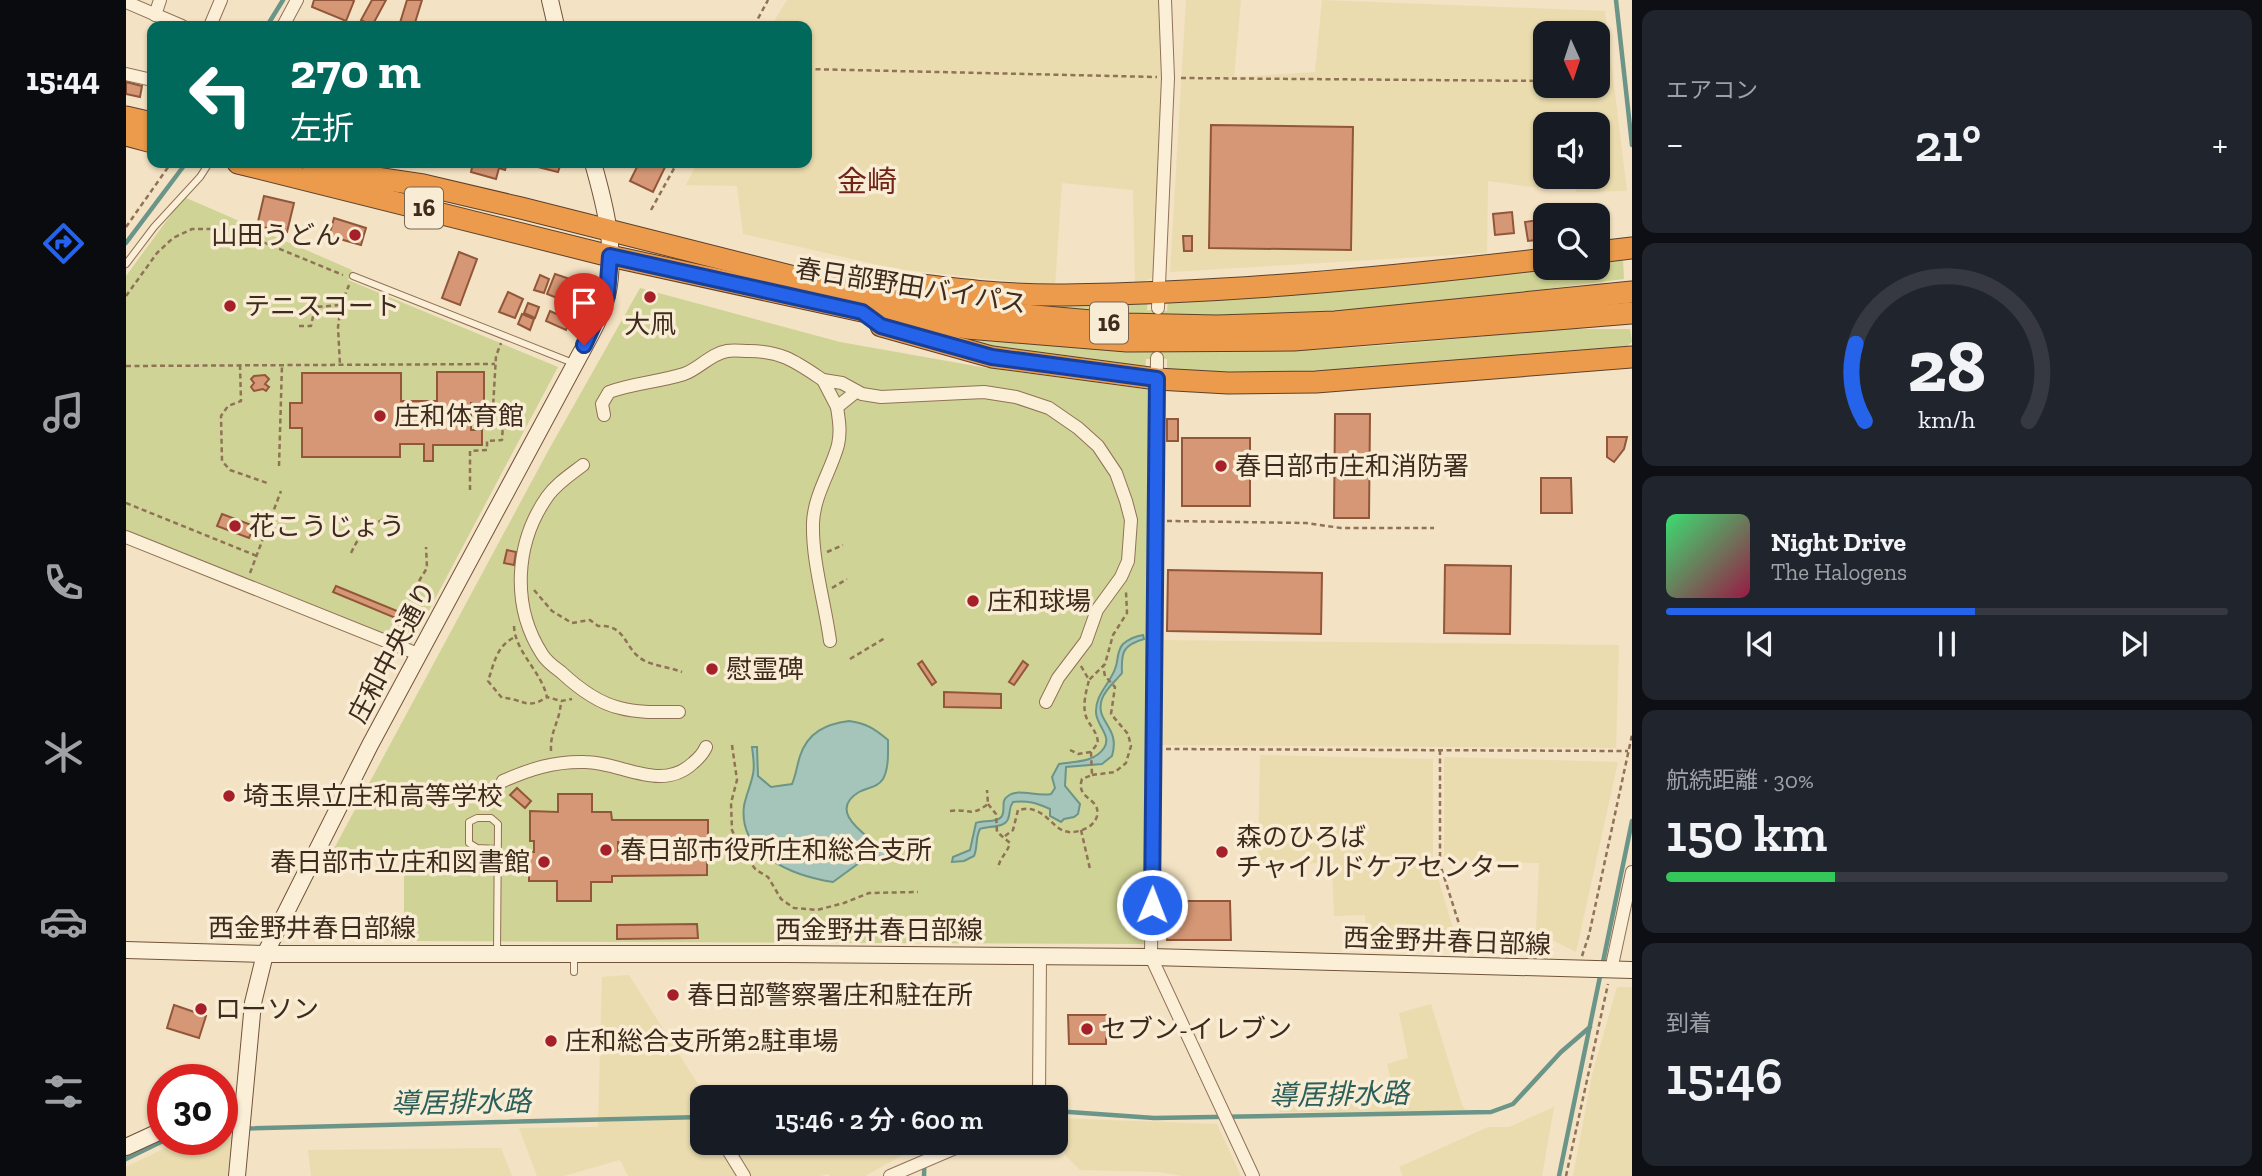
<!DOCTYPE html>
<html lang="ja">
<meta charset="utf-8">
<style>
body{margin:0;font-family:"Zilla Slab","Noto Sans JP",serif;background:#20242c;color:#f1f3f6;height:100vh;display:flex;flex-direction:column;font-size:26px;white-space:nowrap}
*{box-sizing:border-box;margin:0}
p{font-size:23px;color:#9ea1a6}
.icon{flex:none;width:38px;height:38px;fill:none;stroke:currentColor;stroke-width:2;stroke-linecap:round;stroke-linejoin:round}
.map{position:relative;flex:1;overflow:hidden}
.side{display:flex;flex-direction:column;gap:10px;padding:10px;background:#0d0f14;width:630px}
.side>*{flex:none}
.hud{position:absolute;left:21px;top:21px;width:665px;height:147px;border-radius:14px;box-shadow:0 2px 5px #0004;background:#00695c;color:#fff;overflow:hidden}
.needle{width:46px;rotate:177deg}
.fabs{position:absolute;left:1407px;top:21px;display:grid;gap:14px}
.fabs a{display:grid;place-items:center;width:77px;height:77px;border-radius:14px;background:#171b24;box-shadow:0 2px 5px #0004;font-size:35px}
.speed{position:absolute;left:21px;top:1064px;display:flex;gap:14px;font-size:35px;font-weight:700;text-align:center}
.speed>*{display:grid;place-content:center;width:91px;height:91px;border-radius:50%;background:#171b24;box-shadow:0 2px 5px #0004;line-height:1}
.speed .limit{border:10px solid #d22;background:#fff;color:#111}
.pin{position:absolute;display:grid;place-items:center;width:60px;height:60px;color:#fff;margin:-72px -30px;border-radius:50% 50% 50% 0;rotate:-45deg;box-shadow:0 0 7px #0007}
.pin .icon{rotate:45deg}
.me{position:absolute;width:77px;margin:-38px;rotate:1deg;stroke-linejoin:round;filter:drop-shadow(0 0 5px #0008)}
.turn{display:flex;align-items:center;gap:24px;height:147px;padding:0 28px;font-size:32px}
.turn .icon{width:91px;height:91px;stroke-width:2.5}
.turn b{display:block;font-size:49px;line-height:60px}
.big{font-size:52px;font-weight:600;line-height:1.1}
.side .tile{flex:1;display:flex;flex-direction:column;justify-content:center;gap:10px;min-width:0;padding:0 24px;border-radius:14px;background:#20242c}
.side .dial{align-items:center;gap:0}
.dial svg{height:182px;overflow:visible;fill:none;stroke:#363941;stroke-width:7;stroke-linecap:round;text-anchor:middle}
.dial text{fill:#f1f3f6;stroke:none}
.song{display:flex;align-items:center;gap:21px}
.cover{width:84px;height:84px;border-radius:10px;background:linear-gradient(135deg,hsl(140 70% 55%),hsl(340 70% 35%))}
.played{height:7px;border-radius:4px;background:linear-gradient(90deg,#2563eb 55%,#363941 55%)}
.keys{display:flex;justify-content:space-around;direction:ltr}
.heat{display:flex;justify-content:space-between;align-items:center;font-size:38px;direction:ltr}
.charge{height:10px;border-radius:5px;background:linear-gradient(90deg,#34c759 30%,#363941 0)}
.trip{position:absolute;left:564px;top:1085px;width:378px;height:70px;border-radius:14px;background:#171b24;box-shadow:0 2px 5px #0004;font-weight:600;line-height:70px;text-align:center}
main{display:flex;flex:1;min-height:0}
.menu{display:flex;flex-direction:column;width:126px;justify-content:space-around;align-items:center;background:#090b0e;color:#9ea1a6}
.menu .icon{width:49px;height:49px}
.menu .on{color:#2563eb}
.menu b{font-size:32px;color:#f1f3f6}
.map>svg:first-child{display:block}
</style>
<main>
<nav class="menu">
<b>15:44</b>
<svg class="icon on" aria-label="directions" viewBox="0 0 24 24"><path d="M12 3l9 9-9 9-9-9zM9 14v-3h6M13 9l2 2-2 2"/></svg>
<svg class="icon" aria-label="music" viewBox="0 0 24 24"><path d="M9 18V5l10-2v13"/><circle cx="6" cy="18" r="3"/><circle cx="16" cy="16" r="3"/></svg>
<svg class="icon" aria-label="phone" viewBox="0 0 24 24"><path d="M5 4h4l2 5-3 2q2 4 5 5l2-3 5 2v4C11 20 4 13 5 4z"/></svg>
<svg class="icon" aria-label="climate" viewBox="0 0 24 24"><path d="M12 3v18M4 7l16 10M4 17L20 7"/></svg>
<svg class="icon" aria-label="car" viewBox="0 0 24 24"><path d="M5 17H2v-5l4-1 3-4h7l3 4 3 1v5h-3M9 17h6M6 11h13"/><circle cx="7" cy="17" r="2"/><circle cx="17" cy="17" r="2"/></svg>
<svg class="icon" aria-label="filters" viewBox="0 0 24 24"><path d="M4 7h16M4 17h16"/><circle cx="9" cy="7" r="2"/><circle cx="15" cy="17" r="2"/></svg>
</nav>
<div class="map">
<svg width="1506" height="1176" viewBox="0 0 1506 1176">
<rect width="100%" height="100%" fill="#f3e2c3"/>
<g fill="#eadcaf" fill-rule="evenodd">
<path d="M661 0H1039L1028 277 1009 285 1007 190 936 183 929 286 770 269 617 234 611 186 560 185 571 163H681V26H645Z"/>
<path d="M1060 0H1115L1108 77 1189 72 1196 0 1479 11 1501 191 1450 192V177H1472V124H1419V151H1411L1413 188 1362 181 1361 253 1044 272ZM1419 33H1472V86H1419Z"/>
<path d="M1035 640 1493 645 1490 748 1035 745Z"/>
<path d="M1134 755 1307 759V861L1332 945 1240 946 1239 915 1208 916 1206 863 1132 864Z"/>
<path d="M1318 757 1492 762 1450 952 1410 932 1413 863 1318 862Z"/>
<path d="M503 975 580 1097H576V1143H775L777 1155 739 1176H704L702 1174 694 1176H502L494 1160 438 1176H411L393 1128 472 1127 476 977Z"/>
<path d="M1491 987H1506V1176H1447L1466 1075Z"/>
<path d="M1305 1004 1336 1105 1342 1113 1153 1112 1158 1103 1268 1094 1261 1064 1282 1058 1273 1013Z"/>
<path d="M1428 1107 1416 1176H1277L1273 1167 1362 1127H1383Z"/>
<path d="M929 1118 1091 1124 1115 1176H1057L1032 1172 954 1170 940 1156 929 1130Z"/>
<path d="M96 1137H109L104 1176H0V1167L41 1147 70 1139H96Z"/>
<path d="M375 1148 386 1176H185L182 1150Z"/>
</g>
<g fill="#cfd395">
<path d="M58 197 226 270 222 280 432 367 284 646 0 532V276Z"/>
<path d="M1488 257 1497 261 1498 279 1283 307 1113 317 1020 315 877 306 1022 297 1021 310 1041 311 1042 297 1419 268H1472V259Z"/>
<path d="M514 288 714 342 855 367 1026 390 1018 944 278 941V856H204L421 453Z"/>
<path d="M1436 329H1504L1506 342 1495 351 1150 377 1041 372V359H1020L1019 371 851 346 828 336C920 346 1011 353 1103 352 1214 352 1325 339 1436 329Z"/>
</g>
<g fill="#a6c5ba" stroke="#6b9588" stroke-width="2">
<path d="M1017 635 1018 639C997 645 995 652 996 673 989 682 980 688 976 699 968 722 995 726 986 756L976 764 940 767 939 786 954 804 952 814 948 817 938 819 935 822 924 816V809C911 803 901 800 887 802 882 809 885 812 882 819 879 828 862 826 854 829 849 838 852 847 848 856L838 861 826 862 827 857 844 850 850 823C857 820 872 823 876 816 880 809 874 801 882 796 891 788 911 797 925 794L929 788 926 777 933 764C949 761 968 763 978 748 986 736 971 726 970 713 969 695 983 685 989 669 993 660 990 652 997 644 1003 639 1010 636 1017 635Z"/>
<path d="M723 721C740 723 749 729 762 740 762 753 763 768 757 779 751 788 742 787 733 792 706 808 729 827 744 839 754 846 765 856 778 857L780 861 744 855 707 882C668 876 612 855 618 806 620 795 625 785 627 774 629 766 627 756 626 747H631L632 776 645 787 666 784C670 775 671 765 674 756 682 732 700 724 723 721Z"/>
</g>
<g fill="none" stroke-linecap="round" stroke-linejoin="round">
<g stroke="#6b9588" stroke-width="4.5">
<path d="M1490 0 1506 145"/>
<path d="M141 26 157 0"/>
<path d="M0 243 60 163"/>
<path d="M929 1111 1028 1118 1365 1112 1387 1104 1435 1052 1464 1027"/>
<path d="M96 1129 576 1117"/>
<path d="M0 1159 41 1139"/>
<path d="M798 1176 799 1143"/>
<path d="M1433 1176 1506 821"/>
</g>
</g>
<g fill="#d59775" stroke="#92573a" stroke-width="2" fill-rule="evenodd">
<path d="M188 0H226L228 1 220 21 186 7Z"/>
<path d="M246 0H260L246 26 235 20Z"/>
<path d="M281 0H296L288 26H273Z"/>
<path d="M0 82 16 86 14 97 0 94Z"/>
<path d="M1085 125 1227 127 1225 250 1083 248Z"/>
<path d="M347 163H381L379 170 373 168 370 179 345 172Z"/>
<path d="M396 163H435L432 172Z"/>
<path d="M513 163H541L527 192 504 181Z"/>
<path d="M1414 165H1419V177H1429V181H1414Z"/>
<path d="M138 196 168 203 161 232 131 226Z"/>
<path d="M1468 204V215H1434L1433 207Z"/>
<path d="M1386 212 1388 233 1369 235 1367 214Z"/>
<path d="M208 218 240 228 235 245 203 236Z"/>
<path d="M1419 219V239L1402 241 1399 222Z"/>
<path d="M1057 236H1066V251H1058Z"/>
<path d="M333 252 351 259 334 305 316 298Z"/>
<path d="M429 274 444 279 436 300 421 294Z"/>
<path d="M414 275 423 279 418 293 408 290Z"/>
<path d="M382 292 397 299 389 318 373 312Z"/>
<path d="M402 303 413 307 409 318 398 313Z"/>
<path d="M424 311 444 320 440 330 420 321Z"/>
<path d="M396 314 408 319 404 330 392 324Z"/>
<path d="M311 372H358V403H345V430H356V445H307V461H298V444H274V457H176V428H164V403H176V373H275V401H311Z"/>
<path d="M139 375 143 379 139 384 143 387 140 391 137 389 128 391 125 387 128 383 125 379 128 376Z"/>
<path d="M1209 414H1244L1243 518H1208Z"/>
<rect x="1041" y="419" width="11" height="22"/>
<path d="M1481 437H1501L1498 449 1488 462 1481 457Z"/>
<rect x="1056" y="438" width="68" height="68"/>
<path d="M1415 478H1445L1446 513H1415Z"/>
<path d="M96 514 128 526 123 538 91 526Z"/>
<path d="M381 550 390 552 388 565 378 563Z"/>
<path d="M1319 565 1385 566 1384 634 1318 633Z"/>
<path d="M1042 570 1196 573 1195 634 1041 631Z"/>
<path d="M210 586 281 615 279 622 207 592Z"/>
<path d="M796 661 810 682 806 685 792 664Z"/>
<path d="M897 661 902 665 888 685 883 682Z"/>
<path d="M818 692 875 694V708L818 707Z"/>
<path d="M391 788 405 801 399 808 384 795Z"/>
<path d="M432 794H466V812H485L486 820H582V843H585V854H581V875L486 876V882H465V901H431V881H403V852H408V841H404V811L432 812ZM564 841V853H492V842Z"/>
<path d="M1040 901H1104L1105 940H1041Z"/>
<path d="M571 924 572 938 491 939V925Z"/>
<path d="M48 1005 80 1016 73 1038 41 1028Z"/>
<path d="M942 1015H980V1044H943Z"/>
</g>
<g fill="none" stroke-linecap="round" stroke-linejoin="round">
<g stroke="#907257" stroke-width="8">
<g id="lane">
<path d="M0 264 28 227 74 177 83 163"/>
<path d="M227 276 447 363"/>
<path d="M371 951 372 824 365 818H351L343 822V843L351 848 372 849"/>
<path d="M448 972V956"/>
</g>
</g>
<g stroke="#907257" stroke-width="14">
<g id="street">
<path d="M0 2 56 26"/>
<path d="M29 15 34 0"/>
<path d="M84 26 95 0"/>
<path d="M157 26 171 0"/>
<path d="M0 74 26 80"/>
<path d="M1032 308 1042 78 1039 0"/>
<path d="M1031 358 1025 957 1127 1176"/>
<path d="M731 391 711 407 697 380 716 383 736 394 755 397 858 392 890 397 923 408 952 428 972 446 990 473 1000 501 1005 520 1002 561 995 577 971 610 960 641 932 678 920 702"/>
<path d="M478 415 476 404 483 392C507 383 533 382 558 374 573 369 584 354 601 351 607 350 616 351 623 351 656 351 670 362 697 380"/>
<path d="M457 465C444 475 430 484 421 497 389 543 385 606 416 654 420 661 428 667 435 672 451 687 472 703 494 708 513 713 533 712 553 712"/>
<path d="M0 537 292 654"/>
<path d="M704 641C699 603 686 562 687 523 688 495 705 471 712 445 715 432 713 420 711 407"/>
<path d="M377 781C404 769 429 761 459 762 495 762 535 793 567 763 573 758 577 754 580 747"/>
<path d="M1485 970 1506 872"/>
<path d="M913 1097 914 956"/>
<path d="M599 1145 618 1176"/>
<path d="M764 1176 841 1143"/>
</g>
</g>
<g stroke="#72533a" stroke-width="18">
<g id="secondary">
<path d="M424 0 430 26"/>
<path d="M0 950 139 954H660L1025 957 1506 970"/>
<path d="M96 1117 116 1114"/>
<path d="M0 1147 37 1130"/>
<path d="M111 1176 127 1003 139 954 244 745 449 364C460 343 475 319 481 296 491 251 479 205 467 163"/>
</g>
</g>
<g stroke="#5d402c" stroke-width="23">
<g id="highway">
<path d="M0 117 26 123"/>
<path d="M0 135 26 142"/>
<path d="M112 163 484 256 736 311 841 328 1001 341 1168 340 1506 313"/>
<path d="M186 163 243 177 297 185 395 208 692 283 840 310 999 324 1091 326 1209 322 1506 292"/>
<path d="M1472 252 1506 248"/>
<path d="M737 278C804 286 871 296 938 295 1099 293 1259 278 1419 259"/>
<path d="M755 326 866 357 1031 379 1102 383 1190 382 1506 357"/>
</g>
</g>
<g stroke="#907257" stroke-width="2.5" stroke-dasharray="5 3.5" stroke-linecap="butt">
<path d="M628 26 642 0"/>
<path d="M681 69 1031 77"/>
<path d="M1055 78 1419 81"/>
<path d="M525 210 551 163"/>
<path d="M0 227 45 163"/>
<path d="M0 296 31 253 47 238 66 229H105L217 275"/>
<path d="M215 305 223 285"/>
<path d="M173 326H185L189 307 215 305 212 327 214 365"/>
<path d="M114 365 115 401 102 406 95 416 96 461 104 470 144 484"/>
<path d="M0 366 369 364"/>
<path d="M153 466 156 365"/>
<path d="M344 490V451L361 450V441L376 440 378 408H367L370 356 375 343"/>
<path d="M0 503 131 556"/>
<path d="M1041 521 1180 523 1215 528H1308"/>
<path d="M701 552 717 545"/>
<path d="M225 553C235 532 241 527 262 517"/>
<path d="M124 573 155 491"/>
<path d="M293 581 301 568 300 547"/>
<path d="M706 588 721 579"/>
<path d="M408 590 426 611 446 623 464 620 472 626C502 624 497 650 519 661 529 666 543 667 556 672"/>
<path d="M388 626C389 652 415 671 421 697L435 701 446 699"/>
<path d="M387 638C370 647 368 664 362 681L376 698C397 698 400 711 421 697"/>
<path d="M724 659 759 638"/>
<path d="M955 666 963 680 979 664 987 635 1001 613 1000 592"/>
<path d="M606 745 611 780 605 803 606 830 614 849 630 870 642 877 655 899 668 908 691 910 718 903 743 893 792 892"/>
<path d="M1040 749 1502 751"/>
<path d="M944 750 952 754 965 752"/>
<path d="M1314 750V864L1342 952"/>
<path d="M425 751C424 730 434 722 435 701"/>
<path d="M966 775 989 772 1000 763 1002 756 1005 746 1002 734 985 714 989 687 979 676 977 666"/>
<path d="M862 804 870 814 871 832 884 843C881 854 873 858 872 869"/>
<path d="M824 811C844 808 843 818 862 804L861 790"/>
<path d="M955 830 964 869"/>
<path d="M879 836 887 830 892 810C897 809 903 808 908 810 929 817 931 842 961 828 965 826 970 821 971 816 975 797 949 800 956 779L966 775 965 752 972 743C971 733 967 729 962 721 955 709 960 692 963 680"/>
<path d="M1456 956 1463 935 1506 735"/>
<path d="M1440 1176 1482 984"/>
</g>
<use href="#lane" stroke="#fcefd8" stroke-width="6"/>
<use href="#street" stroke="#fcefd8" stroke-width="12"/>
<use href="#secondary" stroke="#fcefd8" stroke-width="16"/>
<use href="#highway" stroke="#eb9b4b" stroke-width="21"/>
</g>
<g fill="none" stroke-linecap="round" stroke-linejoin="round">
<g stroke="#184099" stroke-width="18">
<path id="route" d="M458 345 481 295 484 256 736 312 755 326 866 357 1031 379 1026 905"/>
</g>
<use href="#route" stroke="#2563eb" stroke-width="12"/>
</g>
<g fill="#a6202a" stroke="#f9ecd4" stroke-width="2.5">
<circle cx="229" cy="235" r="7"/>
<circle cx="524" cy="297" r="7"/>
<circle cx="104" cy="306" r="7"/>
<circle cx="254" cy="416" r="7"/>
<circle cx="1095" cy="466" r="7"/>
<circle cx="109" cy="526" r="7"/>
<circle cx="847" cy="601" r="7"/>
<circle cx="586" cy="669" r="7"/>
<circle cx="103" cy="796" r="7"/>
<circle cx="480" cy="850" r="7"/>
<circle cx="1096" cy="852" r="7"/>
<circle cx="418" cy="862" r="7"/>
<circle cx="547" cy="995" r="7"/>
<circle cx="75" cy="1009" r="7"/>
<circle cx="961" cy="1029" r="7"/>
<circle cx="425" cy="1041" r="7"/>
</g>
<g text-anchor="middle" stroke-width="7" stroke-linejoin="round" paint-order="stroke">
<g fill="#f9ecd4" stroke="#766554" stroke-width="2">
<rect x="279" y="187.5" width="38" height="41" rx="5"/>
<rect x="964" y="302.5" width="38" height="41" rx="5"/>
</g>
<g font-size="24" font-weight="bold" fill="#3e2b1d">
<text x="298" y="216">16</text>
<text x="983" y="331">16</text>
</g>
<g font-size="26" fill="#3e2b1d" stroke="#f9ecd4" text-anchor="start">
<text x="215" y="244" text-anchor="end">山田うどん</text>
<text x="118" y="315">テニスコート</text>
<text x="524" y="333" text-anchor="middle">大凧</text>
<text x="268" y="425">庄和体育館</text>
<text x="1109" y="475">春日部市庄和消防署</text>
<text x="123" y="535">花こうじょう</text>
<text x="861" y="610">庄和球場</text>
<text x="600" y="678">慰霊碑</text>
<text x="117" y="805">埼玉県立庄和高等学校</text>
<text x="1110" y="846">森のひろば<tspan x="1110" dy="30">チャイルドケアセンター</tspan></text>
<text x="494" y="859">春日部市役所庄和総合支所</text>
<text x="404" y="871" text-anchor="end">春日部市立庄和図書館</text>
<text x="561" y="1004">春日部警察署庄和駐在所</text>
<text x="89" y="1018">ローソン</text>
<text x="975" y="1038">セブン-イレブン</text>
<text x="439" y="1050">庄和総合支所第2駐車場</text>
</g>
<g font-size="26" fill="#3e2b1d" stroke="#f9ecd4">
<text transform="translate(785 286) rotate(9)" y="9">春日部野田バイパス</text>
<text transform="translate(266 652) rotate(-62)" y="9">庄和中央通り</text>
<text x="186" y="937">西金野井春日部線</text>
<text x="753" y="939">西金野井春日部線</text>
<text transform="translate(1321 941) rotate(2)" y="9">西金野井春日部線</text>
</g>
<g font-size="28" font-style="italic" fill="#2b5f59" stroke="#f9ecd4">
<text transform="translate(1213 1094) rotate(-1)" y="10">導居排水路</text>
<text transform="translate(335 1102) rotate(-1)" y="10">導居排水路</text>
</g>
<g font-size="30" fill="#702417" stroke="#f9ecd4">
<text x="741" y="192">金崎</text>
</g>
</g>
</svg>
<div class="fabs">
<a><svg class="needle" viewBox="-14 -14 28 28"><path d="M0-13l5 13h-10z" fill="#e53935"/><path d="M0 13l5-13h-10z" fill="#9ea1a6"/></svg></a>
<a><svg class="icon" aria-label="sound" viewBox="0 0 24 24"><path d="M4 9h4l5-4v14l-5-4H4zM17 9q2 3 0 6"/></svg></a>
<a><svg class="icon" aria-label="search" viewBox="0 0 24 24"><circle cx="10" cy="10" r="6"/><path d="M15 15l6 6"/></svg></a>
</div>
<div class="speed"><div class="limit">30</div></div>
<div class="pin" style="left:458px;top:345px;background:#d93025"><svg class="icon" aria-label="arrive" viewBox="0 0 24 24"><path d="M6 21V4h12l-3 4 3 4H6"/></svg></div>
<svg class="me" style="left:1026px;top:905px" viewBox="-20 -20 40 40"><circle r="17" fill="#2563eb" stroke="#fff" stroke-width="3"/><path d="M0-11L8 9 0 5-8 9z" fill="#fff"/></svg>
<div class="trip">15:46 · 2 分 · 600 m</div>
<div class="hud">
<div class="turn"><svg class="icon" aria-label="left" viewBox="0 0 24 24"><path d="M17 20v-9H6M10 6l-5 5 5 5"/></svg><div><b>270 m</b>左折</div></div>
</div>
</div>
<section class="side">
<div class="tile"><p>エアコン</p>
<div class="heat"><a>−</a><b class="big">21°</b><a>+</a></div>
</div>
<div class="tile dial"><svg viewBox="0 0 100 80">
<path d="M14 69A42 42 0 1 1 86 69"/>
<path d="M14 69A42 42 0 0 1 10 35" stroke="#2563eb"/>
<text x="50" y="56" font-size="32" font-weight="700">28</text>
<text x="50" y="72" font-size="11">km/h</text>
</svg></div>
<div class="tile">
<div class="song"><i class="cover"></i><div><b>Night Drive</b><p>The Halogens</p></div></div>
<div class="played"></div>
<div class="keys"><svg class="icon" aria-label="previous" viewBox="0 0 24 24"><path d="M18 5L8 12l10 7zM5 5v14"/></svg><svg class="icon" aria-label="pause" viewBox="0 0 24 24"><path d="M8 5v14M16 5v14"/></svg><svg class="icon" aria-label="next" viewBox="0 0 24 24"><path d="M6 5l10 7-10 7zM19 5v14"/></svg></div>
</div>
<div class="tile"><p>航続距離 · 30%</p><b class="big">150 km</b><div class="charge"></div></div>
<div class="tile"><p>到着</p><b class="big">15:46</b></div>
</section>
</main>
